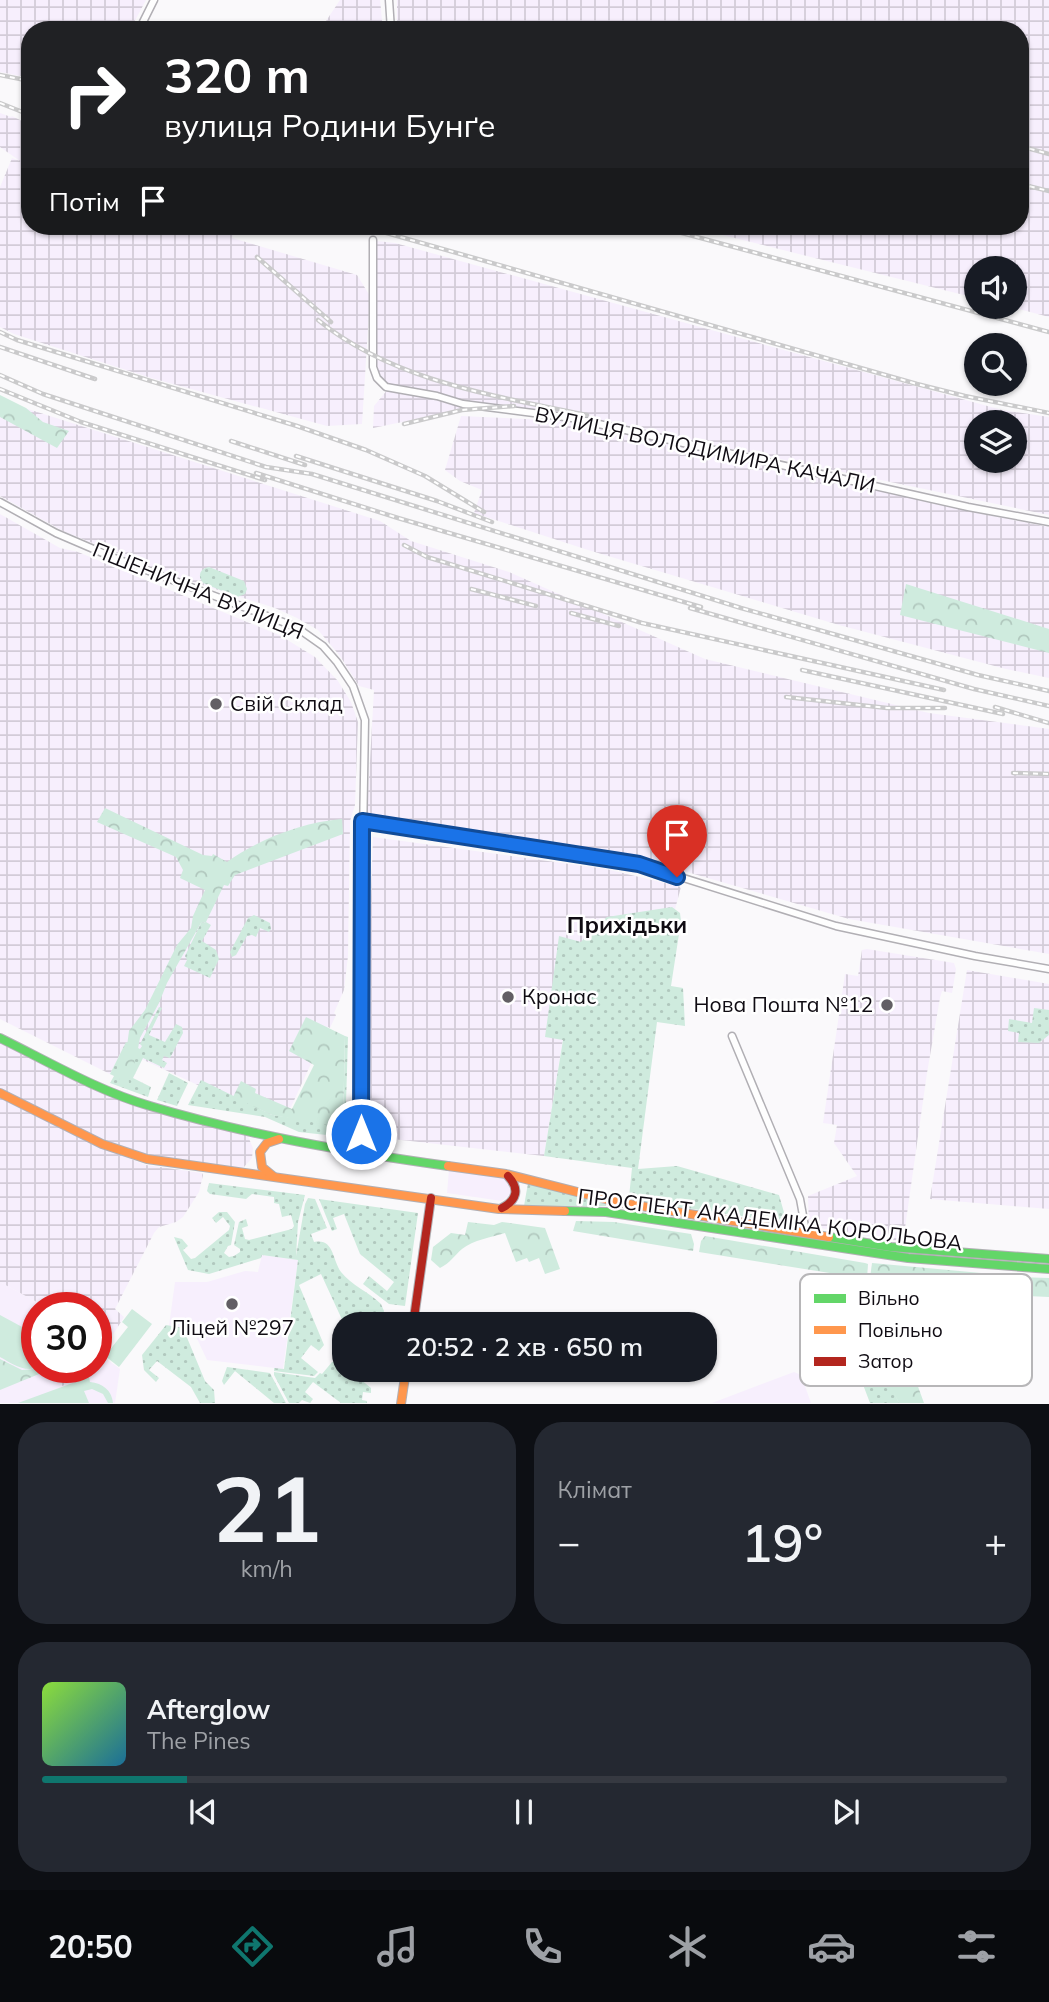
<!DOCTYPE html>
<html lang="uk">
<meta charset="utf-8">
<style>
body{margin:0;font-family:Mulish,sans-serif;background:#242831;color:#f1f3f6;height:100vh;display:flex;flex-direction:column;font-size:26px;white-space:nowrap}
*{box-sizing:border-box;margin:0}
p{font-size:23px;color:#9ea1a6}
.icon{flex:none;width:38px;height:38px;fill:none;stroke:currentColor;stroke-width:2;stroke-linecap:round;stroke-linejoin:round}
.map{position:relative;height:1404px;overflow:hidden}
.details{display:flex;flex-direction:column;gap:18px;padding:18px;background:#0d0f14;flex:1}
.details>*{flex:none}
.hud{position:absolute;left:21px;top:21px;width:1008px;height:214px;border-radius:28px;box-shadow:0 2px 5px #0004;background:#202124;color:#fff;overflow:hidden}
.fabs{position:absolute;left:964px;top:256px;display:grid;gap:14px}
.fabs a{display:grid;place-items:center;width:63px;height:63px;border-radius:50%;background:#171b24;box-shadow:0 2px 5px #0004;font-size:35px}
.speed{position:absolute;left:21px;top:1292px;display:flex;gap:14px;font-size:35px;font-weight:700;text-align:center}
.speed>*{display:grid;place-content:center;width:91px;height:91px;border-radius:50%;background:#171b24;box-shadow:0 2px 5px #0004;line-height:1}
.speed .limit{border:10px solid #d22;background:#fff;color:#111}
.pin{position:absolute;display:grid;place-items:center;width:60px;height:60px;color:#fff;margin:-72px -30px;border-radius:50% 50% 50% 0;rotate:-45deg;box-shadow:0 0 7px #0007}
.pin .icon{rotate:45deg}
.me{position:absolute;width:77px;margin:-38px;rotate:0deg;stroke-linejoin:round;filter:drop-shadow(0 0 5px #0008)}
.turn{display:flex;align-items:center;gap:24px;height:147px;padding:0 28px;font-size:32px}
.turn .icon{width:91px;height:91px;stroke-width:2.5}
.turn b{display:block;font-size:49px;line-height:60px}
.then{display:flex;align-items:center;height:66px;padding:0 28px;background:#0003;gap:14px;font-size:26px}
.big{font-size:52px;font-weight:600;line-height:1.1}
.details .widget{flex:1;display:flex;flex-direction:column;justify-content:center;gap:10px;min-width:0;padding:0 24px;border-radius:28px;background:#242831}
.details .dial{align-items:center;gap:0}
.dial b{font-size:91px;line-height:1}
.song{display:flex;align-items:center;gap:21px}
.cover{width:84px;height:84px;border-radius:10px;background:linear-gradient(135deg,hsl(90 70% 55%),hsl(200 70% 35%))}
.played{height:7px;border-radius:4px;background:linear-gradient(90deg,#0f766e 15%,#363941 15%)}
.keys{display:flex;justify-content:space-around;direction:ltr}
.heat{display:flex;justify-content:space-between;align-items:center;font-size:38px;direction:ltr}
.details .tiles{flex:1;display:grid;gap:18px;grid-template-columns:1fr 1fr}
.widget:last-child{grid-column:span 2}
.trip{position:absolute;left:332px;top:1312px;width:385px;height:70px;border-radius:28px;background:#171b24;box-shadow:0 2px 5px #0004;font-weight:600;line-height:70px;text-align:center}
.menu{display:flex;height:112px;justify-content:space-around;align-items:center;background:#090b0e;color:#9ea1a6}
.menu .icon{width:49px;height:49px}
.menu .selected{color:#0f766e}
.menu b{font-size:32px;color:#f1f3f6}
.map>svg:first-child{display:block}
</style>
<div class="map">
<svg width="1049" height="1404" viewBox="0 0 1049 1404">
<defs>
<pattern id="industrial-grid" width="8" height="8" patternUnits="userSpaceOnUse" patternTransform="scale(1.75)"><rect width="8" height="8" fill="#f7effd"/><path d="M0 4h8M4 0v8" fill="none" stroke="#d3ccd8"/></pattern>
<pattern id="grass-dots" width="8" height="8" patternUnits="userSpaceOnUse" patternTransform="scale(1.75)"><rect width="8" height="8" fill="#cfebde"/><path d="M2 2h.1M6 6h.1" fill="none" stroke="#b1c8be" stroke-width="1.8" stroke-linecap="round"/></pattern>
<pattern id="forest-crowns" width="20" height="18" patternUnits="userSpaceOnUse" patternTransform="scale(1.75)"><rect width="20" height="18" fill="#cfebde"/><path d="M2 6a3 3 0 1 1 6 0M12 15a3 3 0 1 1 6 0" fill="none" stroke="#b1c8be"/></pattern>
</defs>
<rect width="100%" height="100%" fill="#faf9fb"/>
<g fill="#f7effd">
<path d="M449 1170 504 1178 512 1187 511 1194 502 1201 447 1193Z"/>
<path d="M262 1255 298 1260 283 1369 207 1360 193 1330 169 1326 175 1282H207L245 1271 258 1272Z"/>
<path d="M0 1282 46 1307H37V1367L94 1374 105 1358 120 1369 115 1403H0Z"/>
<path d="M794 1372 801 1375 811 1403H712Z"/>
</g>
<g fill="url(#industrial-grid)" fill-rule="evenodd">
<path d="M0 0H146L130 30H30V78L0 72Z"/>
<path d="M340 0H380L383 30H320Z"/>
<path d="M397 0H1049V317L1008 306H1015V268H976V298L686 226H1020V30H397Z"/>
<path d="M0 113 11 117 12 116 30 125V226H235L232 238 357 275 370 296 362 424 327 426 151 378 14 334 0 327V187L12 158 20 161 0 147Z"/>
<path d="M377 241 395 243 1002 410 1049 417V515L573 416 491 404 373 428 374 406 388 389 376 369ZM976 422H1015V460H976Z"/>
<path d="M0 398 9 403 380 521 411 541 509 572 705 659 929 713 1049 729V954L849 919 649 861 367 814 374 690 359 686 340 656 318 630 297 618 275 608 171 575 63 531 0 496Z"/>
<path d="M461 416 571 421 967 511 1049 527V678L1006 669 839 625 588 550 474 513 482 490 460 481 445 470Z"/>
<path d="M0 514 60 548 78 552 281 636 315 657 338 681 351 702 358 722 355 805 350 821 348 956 344 990 334 1013 336 1015 330 1028 328 1027 291 1107 269 1118 122 1050 110 1074 0 1019Z"/>
<path d="M373 837 606 869 681 887 661 961 578 946 544 1156 366 1136 367 1015Z"/>
<path d="M867 949 954 963 956 969 952 993 942 991 940 998 927 1073 903 1242 809 1226 808 1196 857 1176 834 1143 837 1125 823 1123 845 974 858 976 862 950Z"/>
<path d="M967 970 1049 984V1209L930 1199Z"/>
<path d="M0 1040 169 1114 247 1134 253 1148 252 1158 244 1167 238 1169 150 1155 118 1146 80 1129 0 1089Z"/>
<path d="M0 1098 95 1145 146 1165 202 1173 203 1175 199 1192 183 1217 176 1222 159 1227 154 1233 115 1309 124 1317 101 1354 105 1358 94 1374 54 1389 44 1367H96V1307H46L0 1282Z"/>
</g>
<g fill="url(#grass-dots)">
<path d="M209 567 244 581 247 589 245 594 237 597 203 583C197 576 200 568 209 567Z"/>
<path d="M672 907 680 913 681 921 671 986 683 988 685 1026 657 1022 638 1169 677 1166 779 1195 787 1223 633 1200 629 1197 632 1168 544 1156 563 1040 545 1037 559 936 581 942 591 930 607 917Z"/>
<path d="M254 915 270 923 271 929 269 932 260 928 256 937 252 935 247 936 236 955 232 957 230 952 248 918Z"/>
<path d="M206 922 211 925 202 941 216 950 219 959 210 978 184 966 187 960 185 956 201 923Z"/>
<path d="M159 1007 162 1008 149 1035 165 1042 176 1024 182 1027 183 1033 170 1058 164 1056 162 1060 167 1063 164 1068 143 1058 133 1078 151 1087 148 1097 110 1083 114 1076 110 1074 126 1042 140 1049 142 1046 140 1044Z"/>
<path d="M1034 1008 1049 1010V1035L1039 1043 1018 1042 1019 1033 1008 1031 1009 1019 1032 1023Z"/>
<path d="M345 1036 348 1037 345 1137 299 1132 265 1117 188 1105 201 1080 272 1115 343 1125Z"/>
<path d="M169 1073 188 1083 177 1106 157 1100Z"/>
<path d="M209 1183 305 1195 298 1222 296 1256 305 1204 308 1198 315 1199 327 1228 311 1234 314 1242C334 1238 332 1259 341 1272 351 1285 369 1292 381 1304L384 1311 380 1325 345 1326 321 1274 299 1285 324 1345 319 1351 311 1345 301 1358 318 1372 314 1376 274 1371V1368L284 1369 298 1260 262 1255 261 1258 209 1274 188 1270 174 1237 182 1239 188 1246 183 1250 191 1259 195 1258 229 1230 230 1226 223 1217 216 1223 212 1218 219 1212H227L235 1222 231 1245 228 1246 224 1253 229 1257 234 1256 240 1252V1249L234 1245 239 1222 246 1219 248 1226 242 1228 245 1239 249 1240 292 1229 294 1226 291 1215 282 1217 279 1204 274 1203V1197L252 1194 246 1199 210 1194 207 1191Z"/>
<path d="M528 1183 606 1204V1206H524Z"/>
<path d="M319 1199 418 1213 405 1306 389 1304 363 1284 369 1276 387 1291 394 1282 360 1254 344 1214 333 1218 337 1229 332 1231Z"/>
<path d="M166 1325 183 1328 205 1381 214 1390 215 1403H200L191 1387 157 1361 149 1370 159 1378 156 1382 144 1370 142 1355Z"/>
<path d="M336 1361 345 1367V1370H349L371 1388V1393L363 1392 362 1400 367 1401V1403H341L313 1382 305 1392 313 1399 310 1403 302 1400 299 1403H289L274 1375V1372L315 1378 320 1373 322 1374 332 1362Z"/>
<path d="M227 1367 270 1373 286 1403H274L235 1371 224 1385 222 1381Z"/>
<path d="M887 1378 899 1403H870L862 1382H873Z"/>
</g>
<g fill="url(#forest-crowns)">
<path d="M0 395 26 408 43 422 69 431 57 448 0 417Z"/>
<path d="M906 584 1049 629V653L900 615Z"/>
<path d="M105 808 203 855 212 856 213 854 227 862C259 839 303 822 342 819L343 834 235 875 228 886 224 885 206 922 201 923 167 983 159 1003 140 1038 137 1054 134 1058 135 1065 128 1074 129 1083 121 1084 117 1068 127 1046 129 1031 145 1010 177 945 191 928 193 916 205 890 180 878 183 870 176 857 97 822Z"/>
<path d="M306 1017 345 1036 343 1125 339 1127 272 1115 233 1097 241 1081 256 1089 255 1093 292 1109 314 1065 289 1051Z"/>
<path d="M576 1221 614 1222 691 1234 694 1244 693 1251 573 1231Z"/>
<path d="M468 1222 494 1225 502 1222 545 1228 560 1269 545 1274 539 1258 529 1262 527 1258 516 1262 505 1233C492 1237 473 1240 462 1249 454 1256 450 1263 440 1268L431 1260 433 1247 451 1233 465 1235Z"/>
<path d="M705 1236 865 1263 868 1264 867 1279 699 1252 701 1241Z"/>
<path d="M872 1263 1003 1275 1004 1281 999 1295 870 1278Z"/>
<path d="M1012 1277 1049 1278V1297L1006 1295Z"/>
<path d="M901 1339V1340L924 1403H899L890 1386 901 1374 892 1343Z"/>
<path d="M0 1359 22 1370 46 1368 44 1372 0 1390Z"/>
</g>
<g fill="#cfebde">
<path d="M132 1309 152 1324 119 1367 105 1356 128 1327 122 1322Z"/>
<path d="M0 1315 37 1335V1367H39C24 1373 13 1364 0 1357Z"/>
<path d="M89 1377 90 1382C103 1383 112 1391 113 1403H108L103 1394 92 1389 84 1391 89 1403H18Z"/>
</g>
<g fill="none" stroke-linecap="round" stroke-linejoin="round">
<g stroke="#b1afb4" stroke-width="9">
<g id="street">
<path d="M389 0 391 30"/>
<path d="M139 30 154 0"/>
<path d="M373 240V367L377 378 386 387 437 396 463 404 572 418 968 507 1049 522"/>
<path d="M0 502 56 533 112 557 296 627 323 646 337 662 353 686 365 720 360 1014 361 1134 367 1146 378 1155"/>
<path d="M362 821 639 864 836 926 975 956 1049 969"/>
<path d="M732 1036 800 1199 806 1232"/>
<path d="M347 1150 358 1141 361 1134"/>
</g>
</g>
<g stroke="#b1afb4" stroke-width="10">
<g id="fast">
<path d="M0 1038C49 1062 98 1091 150 1106 247 1135 348 1152 448 1166"/>
<path d="M565 1211 606 1212 908 1258 1049 1269"/>
<path d="M829 1237 891 1247 1049 1259"/>
</g>
</g>
<g stroke="#b1afb4" stroke-width="10">
<g id="slow">
<path d="M0 1093 102 1144 147 1159 499 1209 565 1211"/>
<path d="M448 1166 506 1174 617 1202 829 1237"/>
<path d="M273 1176 262 1167 260 1152 267 1143 279 1139"/>
<path d="M401 1404 406 1370"/>
</g>
</g>
<g stroke="#b1afb4" stroke-width="10">
<g id="jam">
<path d="M502 1208C517 1200 520 1189 508 1176"/>
<path d="M413 1325 431 1198"/>
</g>
</g>
<use href="#street" stroke="#fefefe" stroke-width="6"/>
<use href="#fast" stroke="#63d668" stroke-width="8"/>
<use href="#slow" stroke="#ff974d" stroke-width="8"/>
<use href="#jam" stroke="#b3261e" stroke-width="8"/>
<g stroke="#cacacb" stroke-width="4.5">
<g id="rail">
<path d="M0 75 30 81"/>
<path d="M0 103 30 115"/>
<path d="M1020 146 1049 154"/>
<path d="M1020 184 1049 191"/>
<path d="M362 226 917 384 965 396 1049 413"/>
<path d="M656 226 1049 332"/>
<path d="M257 257 331 322"/>
<path d="M318 320C393 381 495 396 587 415"/>
<path d="M0 332 17 340 297 426 366 450 425 476 484 512"/>
<path d="M0 347 95 379"/>
<path d="M0 375 43 394 266 467 312 474 741 608 978 675 1049 691"/>
<path d="M0 389 81 422 265 480"/>
<path d="M404 424 462 410 514 406"/>
<path d="M231 441 305 465"/>
<path d="M296 456 437 501 492 522"/>
<path d="M256 473 398 518 701 607"/>
<path d="M404 545 427 557 642 623 944 690"/>
<path d="M471 589 536 606"/>
<path d="M690 608 974 689 1049 706"/>
<path d="M571 613 619 626"/>
<path d="M802 670 1003 714"/>
<path d="M786 697 887 708H945"/>
<path d="M995 707 1049 723"/>
<path d="M1013 773 1049 774"/>
</g>
</g>
<use href="#rail" stroke="#fff" stroke-width="2" stroke-dasharray="5" stroke-linecap="butt"/>
</g>
<g fill="none" stroke-linecap="round" stroke-linejoin="round">
<g stroke="#114b97" stroke-width="18">
<path id="route" d="M361 1134 362 821 639 864 677 877"/>
</g>
<use href="#route" stroke="#1a73e8" stroke-width="12"/>
</g>
<g fill="#625f64" stroke="#fff" stroke-width="2.5">
<circle cx="216" cy="704" r="7"/>
<circle cx="508" cy="997" r="7"/>
<circle cx="887" cy="1005" r="7"/>
<circle cx="232" cy="1304" r="7"/>
</g>
<g text-anchor="middle" stroke-width="5" stroke-linejoin="round" paint-order="stroke">
<g font-size="21" fill="#100c13" stroke="#fff">
<text transform="translate(705 450) rotate(12)" y="7">ВУЛИЦЯ ВОЛОДИМИРА КАЧАЛИ</text>
<text transform="translate(198 591) rotate(22)" y="7">ПШЕНИЧНА ВУЛИЦЯ</text>
<text transform="translate(770 1220) rotate(7)" y="7">ПРОСПЕКТ АКАДЕМІКА КОРОЛЬОВА</text>
</g>
<g font-size="21" fill="#100c13" stroke="#fff" text-anchor="start">
<text x="230" y="711">Свій Склад</text>
<text x="522" y="1004">Кронас</text>
<text x="873" y="1012" text-anchor="end">Нова Пошта №12</text>
<text x="232" y="1335" text-anchor="middle">Ліцей №297</text>
</g>
<g font-size="23" font-weight="bold" fill="#100c13" stroke="#fff">
<text x="627" y="933">Прихідьки</text>
</g>
</g>
<rect x="800" y="1274" width="232" height="112" rx="10" fill="#fff" stroke="#b7b6b8" stroke-width="2"/>
<rect x="814" y="1294" width="32" height="9" fill="#63d668"/>
<rect x="814" y="1326" width="32" height="8" fill="#ff974d"/>
<rect x="814" y="1357" width="32" height="9" fill="#b3261e"/>
<g font-size="19" fill="#100c13">
<text x="858" y="1305">Вільно</text>
<text x="858" y="1337">Повільно</text>
<text x="858" y="1368">Затор</text>
</g>
</svg>
<div class="fabs">
<a><svg class="icon" aria-label="sound" viewBox="0 0 24 24"><path d="M4 9h4l5-4v14l-5-4H4zM17 9q2 3 0 6"/></svg></a>
<a><svg class="icon" aria-label="search" viewBox="0 0 24 24"><circle cx="10" cy="10" r="6"/><path d="M15 15l6 6"/></svg></a>
<a><svg class="icon" aria-label="layers" viewBox="0 0 24 24"><path d="M12 4l9 5-9 5-9-5zM3 14l9 5 9-5"/></svg></a>
</div>
<div class="speed"><div class="limit">30</div></div>
<div class="pin" style="left:677px;top:877px;background:#d93025"><svg class="icon" aria-label="arrive" viewBox="0 0 24 24"><path d="M6 21V4h12l-3 4 3 4H6"/></svg></div>
<svg class="me" style="left:361px;top:1134px" viewBox="-20 -20 40 40"><circle r="17" fill="#1a73e8" stroke="#fff" stroke-width="3"/><path d="M0-11L8 9 0 5-8 9z" fill="#fff"/></svg>
<div class="trip">20:52 · 2 хв · 650 m</div>
<div class="hud">
<div class="turn"><svg class="icon" aria-label="right" viewBox="0 0 24 24"><path d="M7 20v-9h11M14 6l5 5-5 5"/></svg><div><b>320 m</b>вулиця Родини Бунґе</div></div>
<div class="then">Потім<svg class="icon" aria-label="arrive" viewBox="0 0 24 24"><path d="M6 21V4h12l-3 4 3 4H6"/></svg></div>
</div>
</div>
<section class="details">
<div class="tiles">
<div class="widget dial"><b>21</b><p>km/h</p></div>
<div class="widget"><p>Клімат</p>
<div class="heat"><a>−</a><b class="big">19°</b><a>+</a></div>
</div>
<div class="widget">
<div class="song"><i class="cover"></i><div><b>Afterglow</b><p>The Pines</p></div></div>
<div class="played"></div>
<div class="keys"><svg class="icon" aria-label="previous" viewBox="0 0 24 24"><path d="M18 5L8 12l10 7zM5 5v14"/></svg><svg class="icon" aria-label="pause" viewBox="0 0 24 24"><path d="M8 5v14M16 5v14"/></svg><svg class="icon" aria-label="next" viewBox="0 0 24 24"><path d="M6 5l10 7-10 7zM19 5v14"/></svg></div>
</div>
</div>
</section>
<nav class="menu">
<b>20:50</b>
<svg class="icon selected" aria-label="directions" viewBox="0 0 24 24"><path d="M12 3l9 9-9 9-9-9zM9 14v-3h6M13 9l2 2-2 2"/></svg>
<svg class="icon" aria-label="music" viewBox="0 0 24 24"><path d="M9 18V5l10-2v13"/><circle cx="6" cy="18" r="3"/><circle cx="16" cy="16" r="3"/></svg>
<svg class="icon" aria-label="phone" viewBox="0 0 24 24"><path d="M5 4h4l2 5-3 2q2 4 5 5l2-3 5 2v4C11 20 4 13 5 4z"/></svg>
<svg class="icon" aria-label="climate" viewBox="0 0 24 24"><path d="M12 3v18M4 7l16 10M4 17L20 7"/></svg>
<svg class="icon" aria-label="car" viewBox="0 0 24 24"><path d="M5 17H2v-5l4-1 3-4h7l3 4 3 1v5h-3M9 17h6M6 11h13"/><circle cx="7" cy="17" r="2"/><circle cx="17" cy="17" r="2"/></svg>
<svg class="icon" aria-label="filters" viewBox="0 0 24 24"><path d="M4 7h16M4 17h16"/><circle cx="9" cy="7" r="2"/><circle cx="15" cy="17" r="2"/></svg>
</nav>
